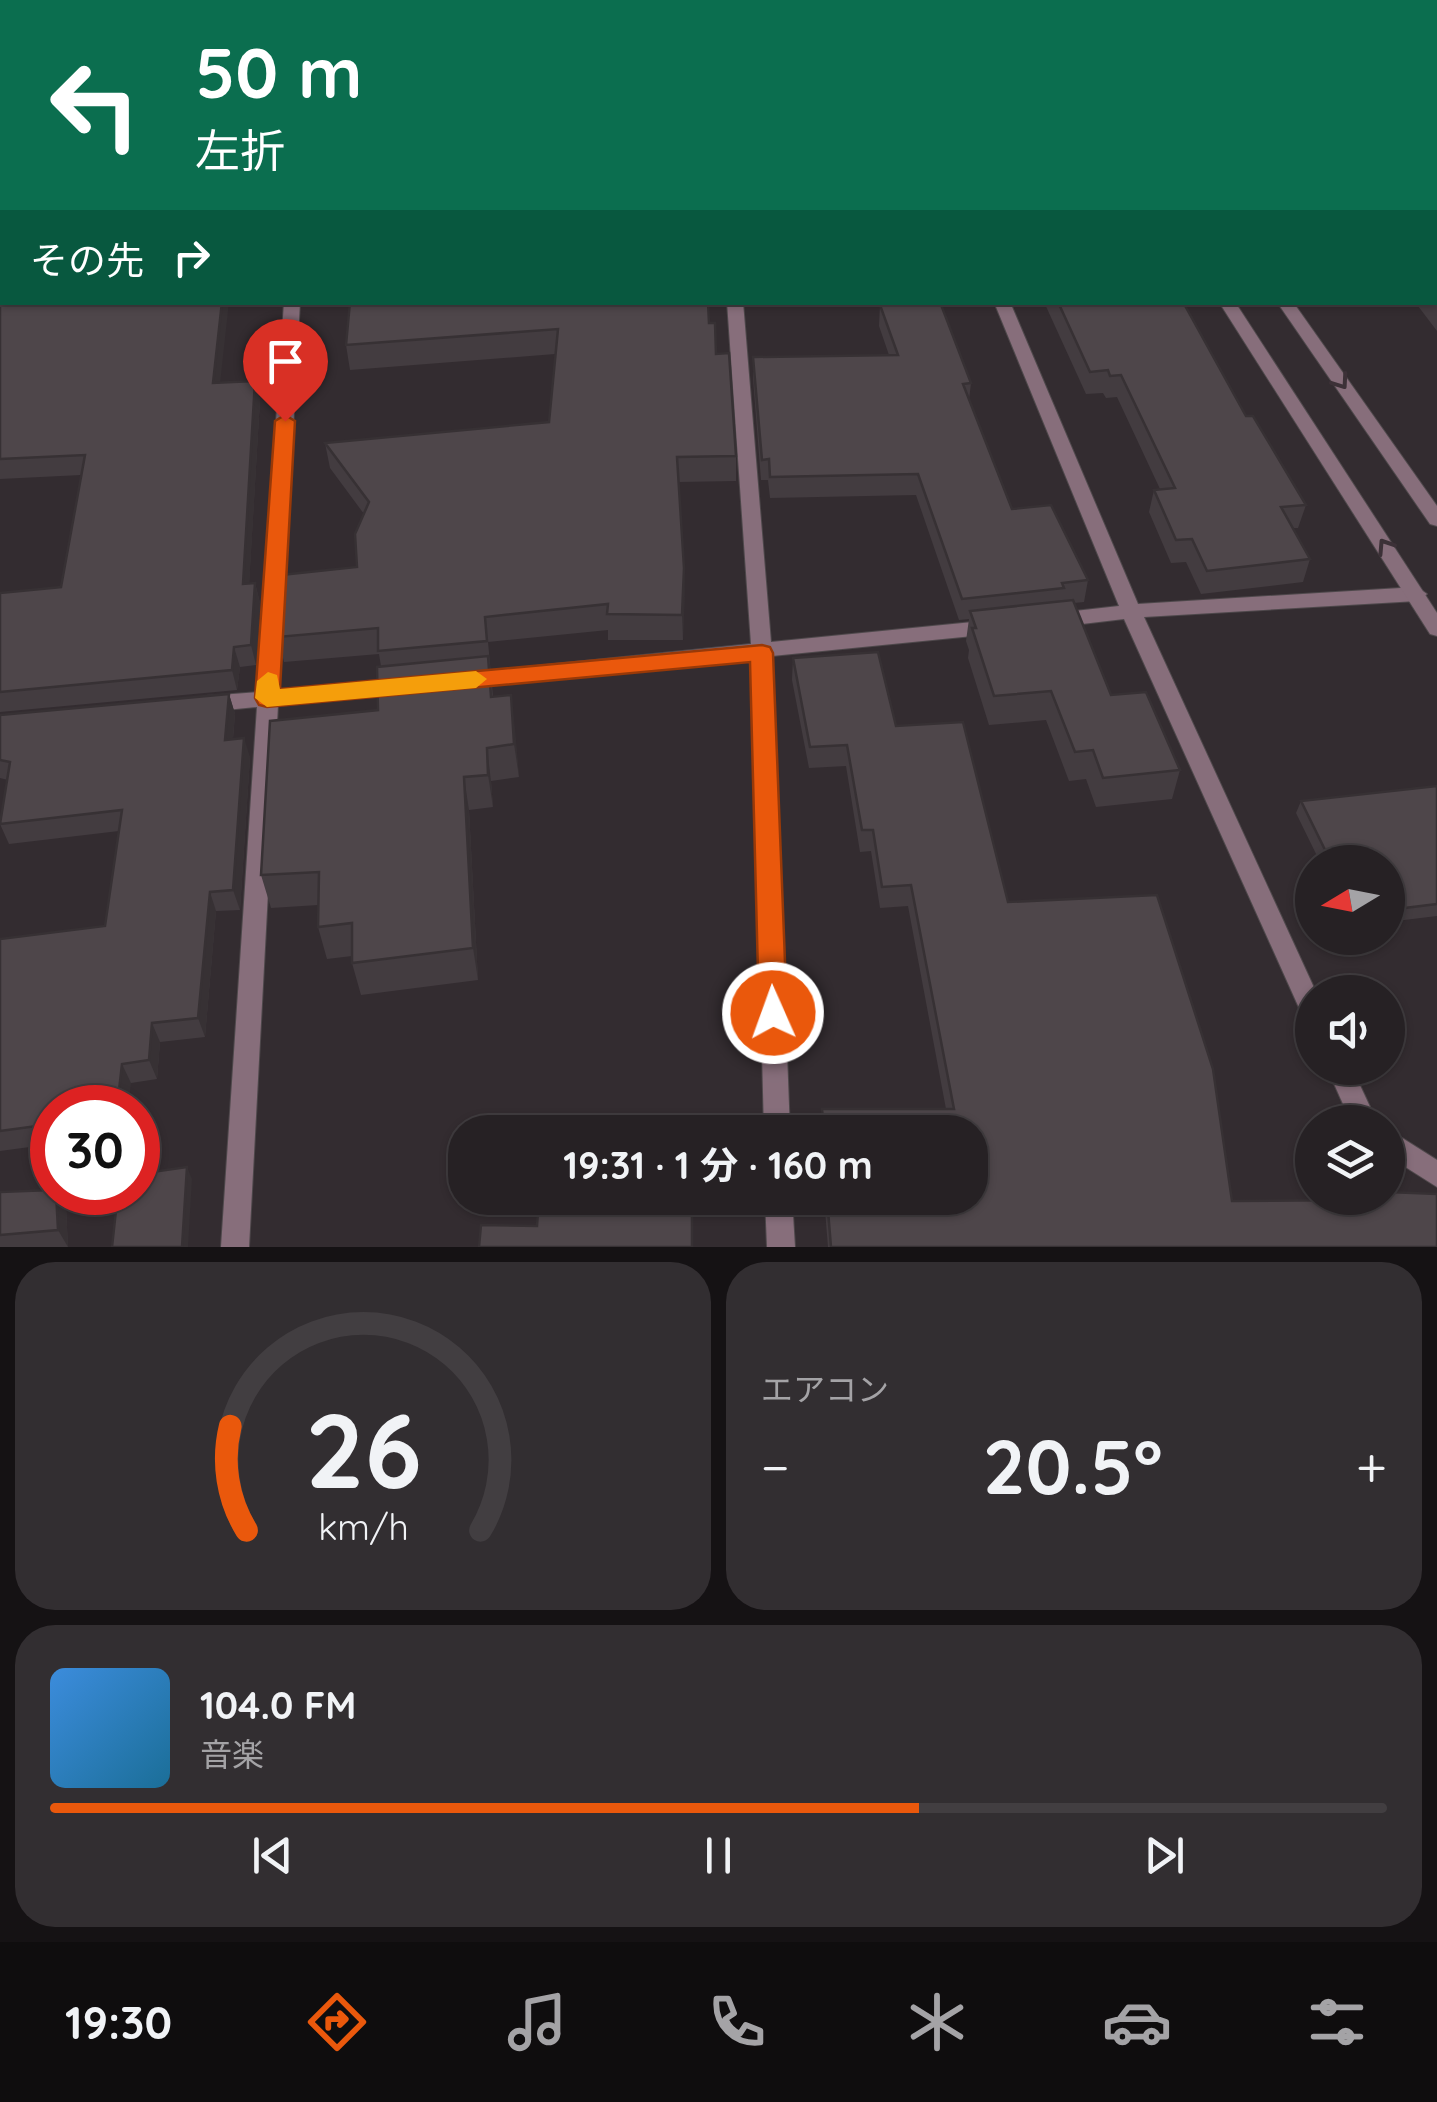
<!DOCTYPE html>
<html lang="ja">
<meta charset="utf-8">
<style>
body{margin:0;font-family:Quicksand,"Noto Sans JP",sans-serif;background:#322e31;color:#f1f3f6;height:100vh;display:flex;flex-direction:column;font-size:38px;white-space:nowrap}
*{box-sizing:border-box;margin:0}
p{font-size:32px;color:#a4a3a6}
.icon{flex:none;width:55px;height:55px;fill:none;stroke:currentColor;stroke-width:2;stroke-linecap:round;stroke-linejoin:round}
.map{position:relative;height:1247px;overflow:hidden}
.side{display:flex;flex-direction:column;gap:15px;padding:15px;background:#151214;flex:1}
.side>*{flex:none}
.guide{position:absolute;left:0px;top:0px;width:1438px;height:305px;box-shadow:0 2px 8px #0004,0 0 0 2px #423e41;background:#0b6e4f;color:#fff;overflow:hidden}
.needle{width:65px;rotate:260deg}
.fabs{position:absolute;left:1295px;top:845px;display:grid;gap:20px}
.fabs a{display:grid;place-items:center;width:110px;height:110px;border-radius:50%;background:#262124;box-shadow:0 2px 8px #0004,0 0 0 2px #423e41;font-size:50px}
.speed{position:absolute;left:30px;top:1085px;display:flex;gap:20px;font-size:50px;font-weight:700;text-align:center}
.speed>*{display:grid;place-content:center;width:130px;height:130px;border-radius:50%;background:#262124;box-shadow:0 2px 8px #0004,0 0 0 2px #423e41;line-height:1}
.speed .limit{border:15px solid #d22;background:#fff;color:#111}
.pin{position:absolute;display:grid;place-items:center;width:85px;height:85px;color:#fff;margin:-102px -42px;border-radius:50% 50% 50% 0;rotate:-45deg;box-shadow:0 0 10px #0007}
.pin .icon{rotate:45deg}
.me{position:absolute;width:110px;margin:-55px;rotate:358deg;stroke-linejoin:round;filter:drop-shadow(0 0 8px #0008)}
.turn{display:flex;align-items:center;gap:35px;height:210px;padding:0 30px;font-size:45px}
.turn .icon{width:130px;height:130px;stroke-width:2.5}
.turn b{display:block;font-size:70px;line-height:85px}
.then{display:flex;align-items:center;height:95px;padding:0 30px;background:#0003;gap:20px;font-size:38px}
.big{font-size:75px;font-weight:700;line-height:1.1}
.side .tile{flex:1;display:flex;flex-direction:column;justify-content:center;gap:15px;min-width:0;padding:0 35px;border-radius:40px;background:#322e31}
.side .dial{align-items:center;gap:0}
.dial svg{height:260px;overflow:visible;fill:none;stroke:#423e41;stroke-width:7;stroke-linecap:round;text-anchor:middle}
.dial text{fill:#f1f3f6;stroke:none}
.song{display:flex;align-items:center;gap:30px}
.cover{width:120px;height:120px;border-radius:15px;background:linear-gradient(135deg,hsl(210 70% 55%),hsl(200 70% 35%))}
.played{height:10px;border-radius:5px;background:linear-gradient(90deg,#ea580c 65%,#423e41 65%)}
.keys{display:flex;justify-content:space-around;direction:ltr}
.heat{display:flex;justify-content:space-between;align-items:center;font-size:55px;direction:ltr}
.side .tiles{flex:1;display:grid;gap:15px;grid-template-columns:1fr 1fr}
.tile:last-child{grid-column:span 2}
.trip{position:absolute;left:448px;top:1115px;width:540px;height:100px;border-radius:40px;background:#262124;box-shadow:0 2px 8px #0004,0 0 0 2px #423e41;font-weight:700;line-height:100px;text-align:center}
.tabs{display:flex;height:160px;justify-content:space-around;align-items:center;background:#0f0d0e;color:#a4a3a6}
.tabs .icon{width:70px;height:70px}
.tabs .active{color:#ea580c}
.tabs b{font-size:45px;color:#f1f3f6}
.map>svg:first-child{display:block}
</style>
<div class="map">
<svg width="1437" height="1247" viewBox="0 0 1437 1247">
<rect width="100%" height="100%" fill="#332c30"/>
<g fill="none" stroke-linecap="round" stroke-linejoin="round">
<g stroke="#4e484b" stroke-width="2">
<g id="minor">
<path d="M868 0H880L881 2H869Z"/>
<path d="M1372 0H1386L1387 2H1374Z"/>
<rect x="1435" y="6" width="2" height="8"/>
<path d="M2 45V60L0 61V46Z"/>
<path d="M1435 51 1437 52V61L1435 60Z"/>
<path d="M284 302H300L279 690 401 679 408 681 411 686 408 691 401 693 278 705 249 1247H221L257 707 206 712 199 709 196 704 199 699 206 696 258 692Z"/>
<path d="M727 302H743L771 642 993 620 1003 627 993 634 772 656 790 1132H764L752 658 465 687 458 685 455 680 458 675 465 673 751 644Z"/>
<path d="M994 302H1010L1138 604 1417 587 1427 594 1417 601 1144 617 1316 992H1312V1020L1303 1018 1300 1010 1124 619 1057 627 1047 620 1057 613 1119 606Z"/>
<path d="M1327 1068H1352L1377 1122H1351Z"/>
<path d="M1388 1129 1437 1160V1187L1388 1156Z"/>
<path d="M765 1198H792L795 1247H767Z"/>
</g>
</g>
<g stroke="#4e484b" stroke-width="2">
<g id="tertiary">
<path d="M1027 0H1039L1040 2H1028Z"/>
<path d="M1067 0H1080L1081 2H1069Z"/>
<path d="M1219 302H1235L1437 613V636L1430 634Z"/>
<path d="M1277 302H1293L1437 506V526L1430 524Z"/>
</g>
</g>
<use href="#minor" fill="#876e7b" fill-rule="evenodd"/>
<use href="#tertiary" fill="#876e7b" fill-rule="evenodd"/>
</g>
<g fill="#433c40">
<path d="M1153 0H1343L1346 2H1155Z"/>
<path d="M1435 83H1437V331L1415 302H1435Z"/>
<path d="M0 167H2V302L220 383 255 381 260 400 249 584 255 583 260 603 256 665 240 667 237 690 0 712V593L61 587 81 475 0 479V243L2 237H0Z"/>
<path d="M350 302 709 323 736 456V481L678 482 684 568 683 640H608V630L488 642 493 697 511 695 519 777 491 781 493 807 469 810 478 980 361 995 352 963V956L327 959 318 927V905L271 908 261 875 378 710 381 666 379 654 284 662 278 637 357 567 364 514 330 468 325 443 549 422 555 354 350 370 346 345Z"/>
<path d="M1044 302H1183L1246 416 1306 505 1298 528H1293L1310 559 1303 582 1201 594 1186 562 1171 563 1149 512 1154 490 1160 489 1117 397 1106 398 1103 393 1086 394Z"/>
<path d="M880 305 971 383 969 400 1012 509 1088 580 1084 602 1074 603 1111 695 1180 770 1172 799 1096 807 1086 779 1069 781 1046 720 989 725 968 658 969 650 966 641 969 619 959 620 916 495 770 498 768 480H761L753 378V357L889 355 879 326Z"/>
<path d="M793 658 896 726 1008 902 1232 1201 1348 1200 1350 1198H1388L1437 1247H828L824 1198H970L821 1119 822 1109H946L908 906 880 908 871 851 860 852 846 766 809 768 792 680Z"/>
<path d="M229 694 235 714 233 739 250 757 240 910 216 911 205 1037 160 1042 157 1079 131 1083 52 1108V1144L0 1151V939L105 926 119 831 9 844 0 824 8 780 0 778V715Z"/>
<path d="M1437 786V916L1388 922V862H1320L1296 813 1301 801Z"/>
<path d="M0 1192 66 1207 68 1247H0Z"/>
</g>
<g fill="#373134">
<path d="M222 302H229L218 402 213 383Z"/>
<path d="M255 381 260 400 248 604 243 584Z"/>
<path d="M684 568 685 593 683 640 682 615Z"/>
<path d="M255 583 260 603 256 665 251 645Z"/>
<path d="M234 647 240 667 237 690 232 670Z"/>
<path d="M229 694 235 714 231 760 225 740Z"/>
<path d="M511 695 515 728 519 777 514 744Z"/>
<path d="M244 738 250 757 240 910 233 890Z"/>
<path d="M487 748 491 781 493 807 488 775Z"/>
<path d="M464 777 469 810 478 980 473 948Z"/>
<path d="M210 892 216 911 205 1037 198 1018Z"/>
<path d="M152 1023 160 1042 157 1079 149 1060Z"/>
<path d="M122 1064 131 1083 128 1108H117Z"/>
<path d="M187 1167 192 1179 188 1247H182Z"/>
<path d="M56 1192H57L66 1207 68 1247 58 1230Z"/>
</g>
<g fill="#4e464a" stroke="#373134" stroke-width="2.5">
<path d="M122 0H442V2H121Z"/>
<path d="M565 0H834L835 2H566Z"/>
<path d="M1176 0H1343L1346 2H1178Z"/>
<path d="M1435 83H1437V290L1435 288Z"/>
<rect x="0" y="167" width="2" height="51"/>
<path d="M2 235V302H222L213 383 255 381 243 584 255 583 251 645 234 647 232 670 0 692V593L61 587 85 455 0 459V243Z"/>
<path d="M350 302H708L709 323H715L716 354 729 353 736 456 677 457 684 568 682 615 607 614 608 604 485 617 487 641 378 651V628L278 637 281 575 357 567 355 534 369 502 325 443 549 422 558 329 346 345Z"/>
<path d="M923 302H940L971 383 963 384 1012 509 1051 505 1088 580 1062 583 1064 588 962 599 918 474 770 477 769 459 762 460 753 357 898 355 880 305Z"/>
<path d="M1058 302H1183L1246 416H1253L1306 505 1281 507 1310 559 1207 571 1192 539 1176 540 1154 490 1175 488 1121 375 1110 376 1108 370 1090 372Z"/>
<path d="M1073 600 1111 695 1146 692 1180 770 1103 778 1093 750 1075 752 1051 691 994 696 972 628H976L970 611Z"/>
<path d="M878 652 896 726 963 722 1008 902 1157 895 1213 1069 1232 1201 1356 1200 1355 1198H1388V1192L1437 1194V1247H831L827 1198H970V1132H556V1124L823 1119 822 1109H954L911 885 882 887 873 830H862L847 745 810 747 793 658Z"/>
<path d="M488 656 491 697 511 695 514 744 487 748 488 775 464 777 473 948 352 963V923L318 927 319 872 261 875 270 721 378 710 377 667Z"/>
<path d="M229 694 225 740 244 738 233 890 210 892 198 1018 152 1023 149 1060 122 1064 117 1108H52V1124L0 1131V939L105 926 122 810 0 824 10 762 0 760V715Z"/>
<path d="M1437 786V904L1388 910V862H1331L1301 801Z"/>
<path d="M187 1167 182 1247H112L118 1192H138V1174Z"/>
<path d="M52 1190V1192H56L58 1230 0 1235V1192Z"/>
<path d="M539 1198H692V1247H479L481 1225 537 1226Z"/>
</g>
<defs><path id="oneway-chevron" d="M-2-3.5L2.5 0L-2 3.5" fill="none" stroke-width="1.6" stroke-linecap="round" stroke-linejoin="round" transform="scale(2.5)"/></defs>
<g stroke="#3c3137">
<use href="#oneway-chevron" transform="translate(1341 382) rotate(55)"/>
<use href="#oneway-chevron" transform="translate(1385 546) rotate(-123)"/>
</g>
<path fill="#ea580c" stroke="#983908" stroke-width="2.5" d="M285 415 295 421 280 689 762 645 770 647 773 653 787 1013 783 1021 773 1025 763 1021 759 1013 750 662 267 707 259 705 255 698 275 421Z"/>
<path fill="#f59e0b" d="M476 671 487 679 476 688 267 707 255 698 257 681 268 672 277 675 280 689Z"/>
</svg>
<div class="fabs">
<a><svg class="needle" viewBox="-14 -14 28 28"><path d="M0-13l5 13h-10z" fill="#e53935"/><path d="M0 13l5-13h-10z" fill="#a4a3a6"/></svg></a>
<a><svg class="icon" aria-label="sound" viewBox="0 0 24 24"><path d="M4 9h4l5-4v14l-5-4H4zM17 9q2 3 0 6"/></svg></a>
<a><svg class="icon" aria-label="layers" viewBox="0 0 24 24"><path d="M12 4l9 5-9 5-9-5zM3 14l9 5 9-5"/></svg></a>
</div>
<div class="speed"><div class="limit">30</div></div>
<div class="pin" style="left:285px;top:421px;background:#d93025"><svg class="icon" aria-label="arrive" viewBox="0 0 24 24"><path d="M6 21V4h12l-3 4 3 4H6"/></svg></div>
<svg class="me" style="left:773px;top:1013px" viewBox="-20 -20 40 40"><circle r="17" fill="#ea580c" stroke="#fff" stroke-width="3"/><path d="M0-11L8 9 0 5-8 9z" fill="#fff"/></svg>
<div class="trip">19:31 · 1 分 · 160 m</div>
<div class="guide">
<div class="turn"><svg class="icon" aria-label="left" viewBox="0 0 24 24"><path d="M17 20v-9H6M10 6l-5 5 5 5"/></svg><div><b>50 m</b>左折</div></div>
<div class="then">その先<svg class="icon" aria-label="right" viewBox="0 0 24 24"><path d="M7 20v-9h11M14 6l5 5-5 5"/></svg></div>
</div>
</div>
<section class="side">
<div class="tiles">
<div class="tile dial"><svg viewBox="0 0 100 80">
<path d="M14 69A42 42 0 1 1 86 69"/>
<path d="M14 69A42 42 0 0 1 9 37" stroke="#ea580c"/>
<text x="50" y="56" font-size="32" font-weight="700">26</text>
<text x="50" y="72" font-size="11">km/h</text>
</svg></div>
<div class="tile"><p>エアコン</p>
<div class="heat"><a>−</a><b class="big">20.5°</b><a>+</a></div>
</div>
<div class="tile">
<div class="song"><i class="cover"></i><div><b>104.0 FM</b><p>音楽</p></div></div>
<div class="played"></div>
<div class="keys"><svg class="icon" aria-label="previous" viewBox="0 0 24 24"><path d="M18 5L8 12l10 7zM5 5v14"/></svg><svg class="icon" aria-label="pause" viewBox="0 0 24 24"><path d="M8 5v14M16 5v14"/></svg><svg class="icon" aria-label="next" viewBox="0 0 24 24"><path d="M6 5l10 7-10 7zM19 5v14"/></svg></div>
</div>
</div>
</section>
<nav class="tabs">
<b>19:30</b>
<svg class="icon active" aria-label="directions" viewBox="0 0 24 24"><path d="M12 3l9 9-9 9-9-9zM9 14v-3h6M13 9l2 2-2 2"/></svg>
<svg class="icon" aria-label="music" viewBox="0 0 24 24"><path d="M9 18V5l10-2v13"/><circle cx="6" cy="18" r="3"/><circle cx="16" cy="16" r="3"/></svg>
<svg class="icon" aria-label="phone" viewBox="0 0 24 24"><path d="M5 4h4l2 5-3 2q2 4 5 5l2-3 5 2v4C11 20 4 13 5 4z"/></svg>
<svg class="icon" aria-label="climate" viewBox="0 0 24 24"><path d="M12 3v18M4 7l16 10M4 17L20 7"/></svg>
<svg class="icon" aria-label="car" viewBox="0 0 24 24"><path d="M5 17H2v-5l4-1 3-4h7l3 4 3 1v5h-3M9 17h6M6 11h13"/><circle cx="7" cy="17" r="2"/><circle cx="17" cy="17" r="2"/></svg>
<svg class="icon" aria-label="filters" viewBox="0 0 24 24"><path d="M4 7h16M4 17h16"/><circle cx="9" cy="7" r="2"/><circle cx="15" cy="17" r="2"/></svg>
</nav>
